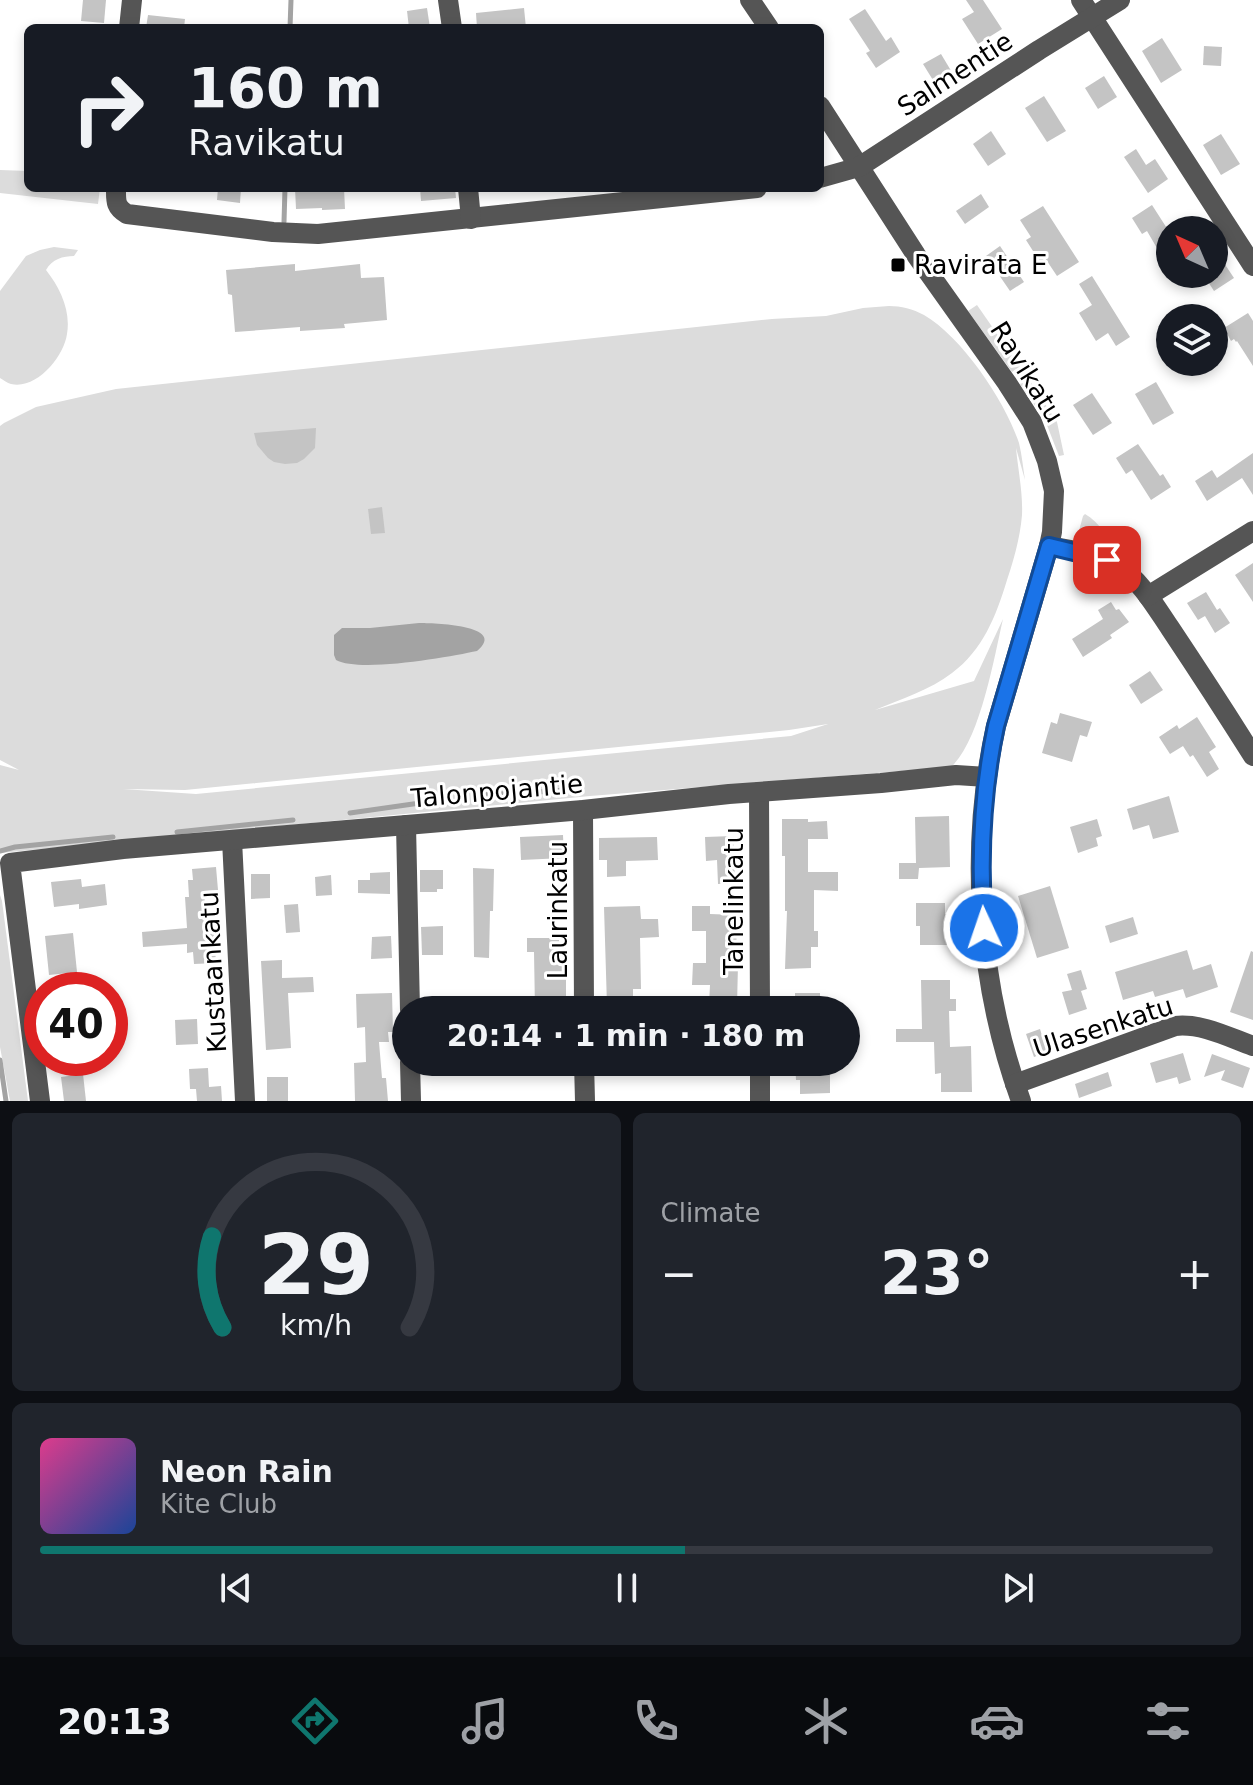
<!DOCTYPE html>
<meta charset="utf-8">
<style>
body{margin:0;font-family:"DejaVu Sans",sans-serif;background:#20242c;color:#f1f3f6;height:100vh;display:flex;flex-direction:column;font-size:30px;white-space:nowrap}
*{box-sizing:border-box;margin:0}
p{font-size:26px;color:#9ea1a6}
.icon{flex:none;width:44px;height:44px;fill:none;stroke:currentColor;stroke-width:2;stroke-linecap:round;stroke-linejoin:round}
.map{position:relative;height:1101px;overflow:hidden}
.sheet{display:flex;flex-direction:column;gap:12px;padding:12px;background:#0d0f14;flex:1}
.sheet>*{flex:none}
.guide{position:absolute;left:24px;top:24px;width:800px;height:168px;border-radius:12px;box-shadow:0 4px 12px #0003;background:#171b24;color:#f1f3f6;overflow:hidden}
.needle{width:52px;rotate:316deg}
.buttons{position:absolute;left:1156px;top:216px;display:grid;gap:16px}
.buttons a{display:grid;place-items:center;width:72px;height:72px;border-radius:50%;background:#171b24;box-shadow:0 4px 12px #0003;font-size:40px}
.speed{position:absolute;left:24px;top:972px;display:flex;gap:16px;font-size:40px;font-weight:700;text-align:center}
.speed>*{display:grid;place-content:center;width:104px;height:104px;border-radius:50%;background:#171b24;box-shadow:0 4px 12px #0003;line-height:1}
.speed .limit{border:12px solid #d22;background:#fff;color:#111}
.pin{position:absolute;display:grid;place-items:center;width:68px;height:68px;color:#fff;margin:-34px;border-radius:16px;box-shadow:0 4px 12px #0006}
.me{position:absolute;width:88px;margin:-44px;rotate:357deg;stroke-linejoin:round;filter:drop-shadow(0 0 6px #0008)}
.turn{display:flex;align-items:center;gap:28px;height:168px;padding:0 32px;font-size:36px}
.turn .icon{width:104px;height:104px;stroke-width:2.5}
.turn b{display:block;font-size:56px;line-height:68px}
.big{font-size:60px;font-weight:700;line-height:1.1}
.sheet .tile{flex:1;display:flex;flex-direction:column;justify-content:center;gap:12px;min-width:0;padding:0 28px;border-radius:12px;background:#20242c}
.sheet .dial{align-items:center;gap:0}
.dial svg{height:208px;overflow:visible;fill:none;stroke:#363941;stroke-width:7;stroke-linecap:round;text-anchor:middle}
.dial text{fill:#f1f3f6;stroke:none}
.song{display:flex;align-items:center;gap:24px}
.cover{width:96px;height:96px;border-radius:12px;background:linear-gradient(135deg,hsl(330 70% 55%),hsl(220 70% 35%))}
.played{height:8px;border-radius:4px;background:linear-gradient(90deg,#0f766e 55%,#363941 55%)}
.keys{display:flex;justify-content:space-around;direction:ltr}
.heat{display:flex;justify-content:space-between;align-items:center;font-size:44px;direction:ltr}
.sheet .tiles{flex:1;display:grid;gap:12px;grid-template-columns:1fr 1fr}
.tile:last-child{grid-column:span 2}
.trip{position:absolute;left:392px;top:996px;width:468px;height:80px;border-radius:40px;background:#171b24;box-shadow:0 4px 12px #0003;font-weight:700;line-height:80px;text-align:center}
.tab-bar{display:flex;height:128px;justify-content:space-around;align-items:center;background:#090b0e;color:#9ea1a6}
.tab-bar .icon{width:56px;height:56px}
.tab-bar .current{color:#0f766e}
.tab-bar b{font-size:36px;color:#f1f3f6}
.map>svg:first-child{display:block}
</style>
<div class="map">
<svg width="1253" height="1101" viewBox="0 0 1253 1101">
<rect width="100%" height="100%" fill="#fff"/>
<g fill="#dcdcdc" fill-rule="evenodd">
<path d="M0 170 28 171V188H100L98 204 0 193Z"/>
<path d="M54 247 78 250 74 256C63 256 52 259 46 270 60 288 71 310 67 334 64 356 37 390 11 384 7 383 4 380 0 378V291L26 256 40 250Z"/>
<path d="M977 305 1020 367 1012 372 968 311Z"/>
<path d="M889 306C901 306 913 309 924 315 962 337 1005 401 1019 443 1022 455 1023 468 1025 480L1016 448C1018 470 1023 492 1022 515 1020 538 1014 559 1007 580 996 616 983 650 952 673 930 690 901 699 875 710L974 681 1003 619C994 658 980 741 951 767L590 796 0 853V765L19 770 0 760V426L4 423 36 407 116 389 772 319 826 316 863 308ZM828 724 791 736 196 794 123 789 185 790 789 730Z"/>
<path d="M1028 378 1057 422 1064 455 1059 456 1045 420 1020 384Z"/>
<path d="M1085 514C1100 522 1109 540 1118 554L1076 542 1083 516Z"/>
<path d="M0 895 2 901 28 1101H10L0 1047Z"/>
</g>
<path fill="#a3a3a3" d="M419 623C432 623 509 625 477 651 449 657 360 673 336 660L334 655V635L342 628H370Z"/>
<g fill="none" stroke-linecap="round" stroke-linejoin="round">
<g stroke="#a3a3a3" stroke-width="5">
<path d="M290 28 291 0"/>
<path d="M284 222 285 188"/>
<path d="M480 795 556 791 580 787"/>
<path d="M350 813 434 801"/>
<path d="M177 832 293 820"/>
<path d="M0 851 15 847 113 837"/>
<path d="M0 1060 6 1101"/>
</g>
</g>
<g fill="#c4c4c4">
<path d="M83 0H106L104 23 81 21Z"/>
<path d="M966 0H983L1002 29 978 44 962 19 974 12Z"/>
<path d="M427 8 430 28H409L407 11Z"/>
<path d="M524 8 526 28H477L476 13Z"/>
<path d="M865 9 886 41 891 37 900 52 876 68 866 53 870 51 849 19Z"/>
<path d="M148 15 185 19 184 28H146Z"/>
<path d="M1162 38 1182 70 1161 83 1142 51Z"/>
<path d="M1204 46 1222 47 1221 66 1203 65Z"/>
<path d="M941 54 953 74 936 85 923 64Z"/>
<path d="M1104 76 1117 97 1098 109 1085 88Z"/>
<path d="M1044 96 1066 131 1047 142 1025 108Z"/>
<path d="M991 131 1006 154 988 166 973 144Z"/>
<path d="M1221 134 1240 164 1221 175 1203 145Z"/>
<path d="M1136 149 1146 165 1155 159 1168 179 1148 193 1124 157Z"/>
<path d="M218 188H241L240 203 217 200Z"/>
<path d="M295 188H344L345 209 322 210V208L296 209Z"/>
<path d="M420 188H455L456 198 421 201Z"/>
<path d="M981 194 989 207 965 224 956 211Z"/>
<path d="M1152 205 1170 233V250L1161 255 1147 231 1142 234 1132 218Z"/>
<path d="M1043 206 1079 262 1057 276 1045 258 1040 262 1026 240 1031 237 1020 220Z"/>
<path d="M1000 246 1024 282 1010 291 986 256Z"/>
<path d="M1214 248 1234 278 1214 291 1203 274H1214Z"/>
<path d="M295 264V271L360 264 361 278 384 277 387 320 344 324 345 328 300 331V327L235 332 232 295 228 294 226 270Z"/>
<path d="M1092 276 1130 337 1116 346 1108 333 1096 341 1079 313 1092 305 1079 284Z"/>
<path d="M1248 313 1253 321V366L1237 341 1236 342 1234 339 1231 341 1224 328Z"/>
<path d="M1156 382 1174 413 1153 425 1135 394Z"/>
<path d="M1092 393 1112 423 1093 435 1073 405Z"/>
<path d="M316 428 315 448 304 459 297 463 285 464 274 462 268 458 257 445 254 433Z"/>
<path d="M1138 444 1160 476 1163 474 1171 487 1151 500 1132 470 1126 474 1116 458Z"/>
<path d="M1253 453V495L1242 478 1207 501 1195 481 1212 470 1217 478Z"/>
<path d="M382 507 385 533 371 534 368 509Z"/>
<path d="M1253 563V602L1235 575Z"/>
<path d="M1206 592 1217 610 1220 608 1230 623 1215 633 1205 616 1198 620 1187 603Z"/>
<path d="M1111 602 1116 610 1119 609 1129 622 1110 635 1112 638 1083 657 1072 639 1103 619 1098 610Z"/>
<path d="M1150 671 1163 690 1141 704 1129 685Z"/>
<path d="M1060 713 1092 722 1087 737 1080 735 1072 762 1042 753 1051 722 1057 724Z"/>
<path d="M1197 717 1216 747 1209 752 1219 769 1207 777 1193 755 1190 757 1183 746 1170 754 1159 737 1177 725 1179 729Z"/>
<path d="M1169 796 1179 832 1153 839 1149 825 1133 830 1127 809Z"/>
<path d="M949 816 950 867 919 868 918 879H899V863H916L915 817Z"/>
<path d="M782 819H808V822L827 821 828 839H808V872H838V891L814 890V931H818V947H811V968L785 969 787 911H785V856H782Z"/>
<path d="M1097 819 1102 836 1096 838 1098 846 1078 853 1070 827Z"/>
<path d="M563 835 564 858 521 860 520 837Z"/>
<path d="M733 836 735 883 718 884 717 860 706 861 705 837Z"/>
<path d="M657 837 658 860 626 861V876L607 877V860H599V838Z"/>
<path d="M216 867 218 890 204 891 207 934 214 933 216 963 194 964 193 952 187 953V944L143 947 142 932 187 928 185 897H189L188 880H193L192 869Z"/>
<path d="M473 868 494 869 493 911H490L489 958 474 957Z"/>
<path d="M420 870H443V889H437V892H420Z"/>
<path d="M390 872V894L358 893V880H370V873Z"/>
<path d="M251 874H270V898L251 899Z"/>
<path d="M331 875 332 895 316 896 315 877Z"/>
<path d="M81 879 82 887 105 884 107 905 79 909V904L54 907 51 882Z"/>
<path d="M1050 886 1069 948 1037 958 1018 896Z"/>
<path d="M916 903H945V914H950V945H920V926H916Z"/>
<path d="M298 904 300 932 286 933 284 905Z"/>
<path d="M640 906 641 919H658L659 937 640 938 641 989H633V1006H607L604 907Z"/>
<path d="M692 906H710V914L737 915 736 964H738L737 1006 709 1005 710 985H692L693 963H706V931H692Z"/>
<path d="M1133 917 1138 934 1110 943 1105 926Z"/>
<path d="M443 926V955H422L421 927Z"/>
<path d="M73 933 77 972 49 975 45 936Z"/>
<path d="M391 936 392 958 371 959 372 937Z"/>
<path d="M527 938H559V946H566V1010H535L534 952H527Z"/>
<path d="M1187 950 1193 970 1211 964 1218 987 1186 998 1183 989 1155 997 1153 991 1123 1000 1115 972Z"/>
<path d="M1251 951 1253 952V1020L1230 1012Z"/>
<path d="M282 960V978L313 977 314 992 288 993 291 1048 266 1050 261 961Z"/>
<path d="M1081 970 1087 989 1081 991 1087 1009 1069 1015 1062 992 1072 990 1067 974Z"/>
<path d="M921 980H950V999H956V1011H949L950 1047 971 1046 972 1092H941V1073L935 1074 934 1042H896V1029H922Z"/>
<path d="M392 993 393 1032H388L389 1042H379L382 1078H386L388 1101H355L354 1063 366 1062 365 1027 357 1028 356 994Z"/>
<rect x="795" y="993" width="25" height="17"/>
<path d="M197 1019 198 1044 176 1045 175 1020Z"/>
<path d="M1040 1029 1047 1052 1034 1057 1026 1034Z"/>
<path d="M1183 1053 1191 1080 1179 1084 1177 1077 1156 1083 1150 1063Z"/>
<path d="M1212 1054 1250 1068 1243 1088 1221 1080 1225 1070 1204 1077Z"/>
<path d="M795 1062H830V1093L800 1094V1080H796Z"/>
<path d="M208 1068 209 1087 221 1086 222 1101H197L196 1089H190L189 1069Z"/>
<path d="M1108 1072 1112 1086 1079 1098 1075 1084Z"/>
<path d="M83 1074 86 1101H64L61 1077Z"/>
<rect x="267" y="1077" width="21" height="24"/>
</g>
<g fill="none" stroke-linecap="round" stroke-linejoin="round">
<g stroke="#555" stroke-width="20">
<path d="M448 0 452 28"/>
<path d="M750 0 769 28"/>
<path d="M1081 0 1253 266"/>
<path d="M129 28 132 0"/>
<path d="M820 106 916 255 1007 383 1032 422 1047 461 1054 491 1052 532 1049 546 996 726C969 849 978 983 1021 1101"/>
<path d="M820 178 859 167 1039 50 1120 0"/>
<path d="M116 188C116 201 115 207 127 214L273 232 318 234 757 188"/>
<path d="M468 188 471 219"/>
<path d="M1049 546C1072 550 1099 554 1119 567 1141 581 1155 606 1170 628 1198 670 1226 713 1253 756"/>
<path d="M1148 596 1253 531"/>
<path d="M759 792 760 1010"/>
<path d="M583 810 584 1010"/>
<path d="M406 825 410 1010"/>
<path d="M232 840 245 1101"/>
<path d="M410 1062 411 1101"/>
<path d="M584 1062 585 1101"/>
<path d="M760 1062V1101"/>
<path d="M1015 1084 1175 1026C1202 1023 1228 1037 1253 1046"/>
<path d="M40 1101 10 863 123 849 583 810 729 794 881 783 956 775 987 777"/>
</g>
</g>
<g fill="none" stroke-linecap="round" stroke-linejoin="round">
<g stroke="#114b97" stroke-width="20">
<path id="route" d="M984 928C979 861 982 792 996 726L1049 546 1107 560"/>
</g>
<use href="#route" stroke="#1a73e8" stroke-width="14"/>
</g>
<rect fill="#000" stroke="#fff" stroke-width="3" x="890" y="257" width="16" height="16" rx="4"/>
<g text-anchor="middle" stroke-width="6" stroke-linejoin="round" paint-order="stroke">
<g font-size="26" fill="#000" stroke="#fff">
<text transform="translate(955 74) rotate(-33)" y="9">Salmentie</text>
<text transform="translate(1027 372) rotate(58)" y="9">Ravikatu</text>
<text transform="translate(497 791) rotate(-5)" y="9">Talonpojantie</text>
<text transform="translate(734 901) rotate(-90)" y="9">Tanelinkatu</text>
<text transform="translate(558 910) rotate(-90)" y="9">Laurinkatu</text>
<text transform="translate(213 972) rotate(-93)" y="9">Kustaankatu</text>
<text transform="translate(1103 1027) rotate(-18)" y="9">Ulasenkatu</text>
</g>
<g font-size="26" fill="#000" stroke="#fff" text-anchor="start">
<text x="914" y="274">Ravirata E</text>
</g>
</g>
</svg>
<div class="buttons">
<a><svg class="needle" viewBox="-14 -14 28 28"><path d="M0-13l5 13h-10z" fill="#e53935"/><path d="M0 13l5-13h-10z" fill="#9ea1a6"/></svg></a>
<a><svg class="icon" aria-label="layers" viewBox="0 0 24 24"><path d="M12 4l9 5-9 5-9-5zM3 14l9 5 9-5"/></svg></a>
</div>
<div class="speed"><div class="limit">40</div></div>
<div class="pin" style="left:1107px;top:560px;background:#d93025"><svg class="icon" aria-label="arrive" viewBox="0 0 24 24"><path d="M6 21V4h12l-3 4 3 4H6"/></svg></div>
<svg class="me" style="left:984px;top:928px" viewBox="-20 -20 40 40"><circle r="17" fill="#1a73e8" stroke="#fff" stroke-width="3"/><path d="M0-11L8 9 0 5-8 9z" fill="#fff"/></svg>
<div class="trip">20:14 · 1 min · 180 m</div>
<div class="guide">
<div class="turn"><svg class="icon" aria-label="right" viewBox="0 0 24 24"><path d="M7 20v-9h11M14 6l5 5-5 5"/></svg><div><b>160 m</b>Ravikatu</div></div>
</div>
</div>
<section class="sheet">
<div class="tiles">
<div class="tile dial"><svg viewBox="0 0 100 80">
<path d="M14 69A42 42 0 1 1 86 69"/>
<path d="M14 69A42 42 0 0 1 10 34" stroke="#0f766e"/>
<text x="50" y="56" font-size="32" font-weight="700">29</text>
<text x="50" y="72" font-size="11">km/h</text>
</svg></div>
<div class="tile"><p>Climate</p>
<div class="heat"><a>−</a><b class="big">23°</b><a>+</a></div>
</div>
<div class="tile">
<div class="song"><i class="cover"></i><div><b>Neon Rain</b><p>Kite Club</p></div></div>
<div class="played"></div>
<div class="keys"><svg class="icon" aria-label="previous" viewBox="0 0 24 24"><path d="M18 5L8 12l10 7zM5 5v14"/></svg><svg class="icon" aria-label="pause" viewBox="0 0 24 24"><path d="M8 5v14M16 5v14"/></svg><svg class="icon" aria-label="next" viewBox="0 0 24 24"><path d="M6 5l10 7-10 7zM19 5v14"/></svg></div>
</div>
</div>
</section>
<nav class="tab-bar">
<b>20:13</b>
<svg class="icon current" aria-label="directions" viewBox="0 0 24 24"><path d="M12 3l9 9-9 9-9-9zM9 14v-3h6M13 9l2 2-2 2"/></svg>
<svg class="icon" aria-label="music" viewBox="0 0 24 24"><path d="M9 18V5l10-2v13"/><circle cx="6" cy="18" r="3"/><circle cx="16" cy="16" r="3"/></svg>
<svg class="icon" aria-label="phone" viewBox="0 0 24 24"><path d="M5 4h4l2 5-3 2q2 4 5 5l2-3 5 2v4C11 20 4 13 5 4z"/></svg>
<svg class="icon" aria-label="climate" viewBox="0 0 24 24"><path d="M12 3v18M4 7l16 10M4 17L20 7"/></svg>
<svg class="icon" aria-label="car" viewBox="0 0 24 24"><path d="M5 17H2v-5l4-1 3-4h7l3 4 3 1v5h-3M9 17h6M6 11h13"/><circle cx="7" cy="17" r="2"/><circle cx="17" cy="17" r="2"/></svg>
<svg class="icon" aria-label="filters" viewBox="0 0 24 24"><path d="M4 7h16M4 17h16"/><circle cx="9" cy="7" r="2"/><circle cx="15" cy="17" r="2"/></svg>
</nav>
